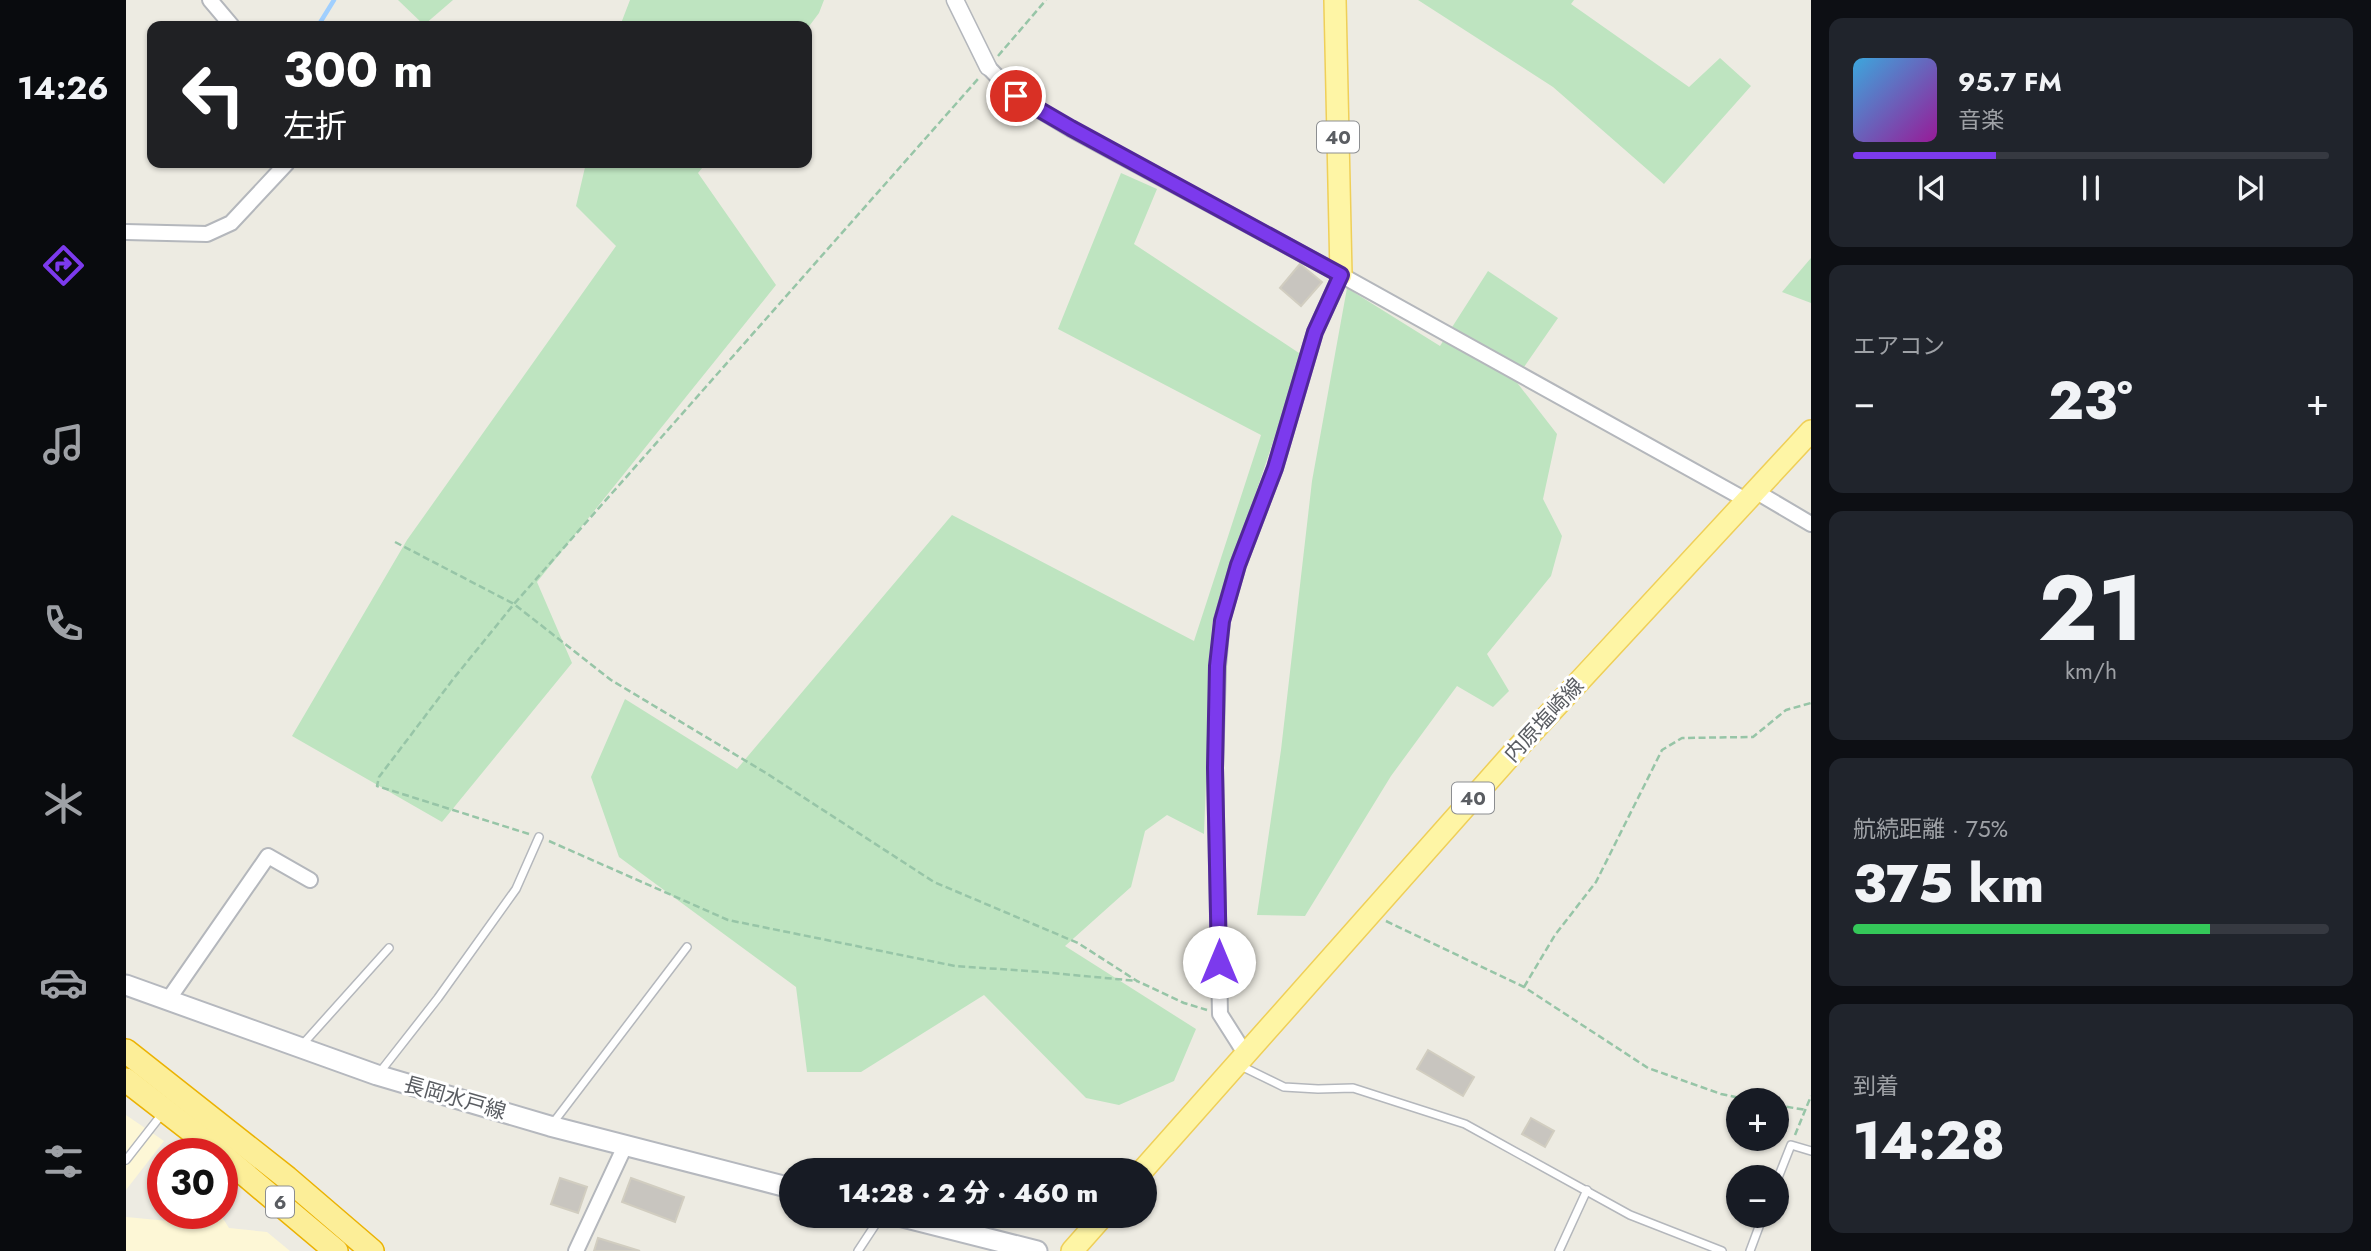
<!DOCTYPE html>
<html lang="ja">
<meta charset="utf-8">
<style>
body{margin:0;font-family:Jost,"Noto Sans JP",sans-serif;background:#20242c;color:#f1f3f6;height:100vh;display:flex;flex-direction:column;font-size:26px;white-space:nowrap}
*{box-sizing:border-box;margin:0}
p{font-size:23px;color:#9ea1a6}
.icon{flex:none;width:38px;height:38px;fill:none;stroke:currentColor;stroke-width:2;stroke-linecap:round;stroke-linejoin:round}
.map{position:relative;flex:1;overflow:hidden}
.drawer{display:flex;flex-direction:column;gap:18px;padding:18px;background:#0d0f14;width:560px}
.drawer>*{flex:none}
.top-card{position:absolute;left:21px;top:21px;width:665px;height:147px;border-radius:14px;box-shadow:0 2px 5px #0004;background:#202124;color:#fff;overflow:hidden}
.fabs{position:absolute;left:1600px;top:1088px;display:grid;gap:14px}
.fabs a{display:grid;place-items:center;width:63px;height:63px;border-radius:50%;background:#171b24;box-shadow:0 2px 5px #0004;font-size:35px}
.speed{position:absolute;left:21px;top:1138px;display:flex;gap:14px;font-size:35px;font-weight:700;text-align:center}
.speed>*{display:grid;place-content:center;width:91px;height:91px;border-radius:50%;background:#171b24;box-shadow:0 2px 5px #0004;line-height:1}
.speed .limit{border:10px solid #d22;background:#fff;color:#111}
.pin{position:absolute;display:grid;place-items:center;width:60px;height:60px;color:#fff;margin:-30px;border:4px solid #fff;border-radius:50%;box-shadow:0 2px 7px #0007}
.me{position:absolute;width:77px;margin:-38px;rotate:0deg;stroke-linejoin:round;filter:drop-shadow(0 0 5px #0008)}
.turn{display:flex;align-items:center;gap:24px;height:147px;padding:0 21px;font-size:32px}
.turn .icon{width:91px;height:91px;stroke-width:2.5}
.turn b{display:block;font-size:49px;line-height:60px}
.big{font-size:52px;font-weight:800;line-height:1.1}
.drawer .card{flex:1;display:flex;flex-direction:column;justify-content:center;gap:10px;min-width:0;padding:0 24px;border-radius:14px;background:#20242c}
.drawer .dial{align-items:center;gap:0}
.dial b{font-size:91px;line-height:1}
.song{display:flex;align-items:center;gap:21px}
.cover{width:84px;height:84px;border-radius:10px;background:linear-gradient(135deg,hsl(200 70% 55%),hsl(300 70% 35%))}
.played{height:7px;border-radius:4px;background:linear-gradient(90deg,#7c3aed 30%,#363941 30%)}
.keys{display:flex;justify-content:space-around;direction:ltr}
.heat{display:flex;justify-content:space-between;align-items:center;font-size:38px;direction:ltr}
.charge{height:10px;border-radius:5px;background:linear-gradient(90deg,#34c759 75%,#363941 0)}
.trip{position:absolute;left:653px;top:1158px;width:378px;height:70px;border-radius:35px;background:#171b24;box-shadow:0 2px 5px #0004;font-weight:800;line-height:70px;text-align:center}
main{display:flex;flex:1;min-height:0}
.dock{display:flex;flex-direction:column;width:126px;justify-content:space-around;align-items:center;background:#090b0e;color:#9ea1a6}
.dock .icon{width:49px;height:49px}
.dock .selected{color:#7c3aed}
.dock b{font-size:32px;color:#f1f3f6}
.map>svg:first-child{display:block}
</style>
<main>
<nav class="dock">
<b>14:26</b>
<svg class="icon selected" aria-label="directions" viewBox="0 0 24 24"><path d="M12 3l9 9-9 9-9-9zM9 14v-3h6M13 9l2 2-2 2"/></svg>
<svg class="icon" aria-label="music" viewBox="0 0 24 24"><path d="M9 18V5l10-2v13"/><circle cx="6" cy="18" r="3"/><circle cx="16" cy="16" r="3"/></svg>
<svg class="icon" aria-label="phone" viewBox="0 0 24 24"><path d="M5 4h4l2 5-3 2q2 4 5 5l2-3 5 2v4C11 20 4 13 5 4z"/></svg>
<svg class="icon" aria-label="climate" viewBox="0 0 24 24"><path d="M12 3v18M4 7l16 10M4 17L20 7"/></svg>
<svg class="icon" aria-label="car" viewBox="0 0 24 24"><path d="M5 17H2v-5l4-1 3-4h7l3 4 3 1v5h-3M9 17h6M6 11h13"/><circle cx="7" cy="17" r="2"/><circle cx="17" cy="17" r="2"/></svg>
<svg class="icon" aria-label="filters" viewBox="0 0 24 24"><path d="M4 7h16M4 17h16"/><circle cx="9" cy="7" r="2"/><circle cx="15" cy="17" r="2"/></svg>
</nav>
<div class="map">
<svg width="1685" height="1251" viewBox="0 0 1685 1251">
<rect width="100%" height="100%" fill="#edebe2"/>
<g fill="#fdf7d6">
<path d="M0 1115 38 1141 0 1190Z"/>
<path d="M61 1213 96 1217 103 1228 141 1232 164 1251H0V1217L53 1222Z"/>
</g>
<g fill="#bee4c0">
<path d="M272 0H327L298 25Z"/>
<path d="M504 0H698L693 13 681 29V26H494Z"/>
<path d="M1292 0H1448L1445 4 1563 87 1594 58 1625 86 1538 184 1427 87Z"/>
<path d="M460 163H580L572 173 650 285 411 582 446 663 316 822 166 736 281 540 490 246 450 206Z"/>
<path d="M995 173 1031 189 1008 244 1176 355 1086 624 1078 834 1041 815 1019 831 1005 887 939 946 1070 1029 1048 1081 993 1105 960 1098 858 995 735 1072H681L670 987 493 857 465 777 499 699 611 769 826 515 1068 641 1135 435 932 329Z"/>
<path d="M1685 258V303L1656 292Z"/>
<path d="M1362 271 1432 318 1389 380 1431 434 1417 499 1436 536 1425 576 1361 654 1383 691 1367 707 1331 686 1265 776 1179 916 1131 915 1155 750 1186 481 1221 288 1314 346Z"/>
</g>
<g fill="none" stroke-linecap="round" stroke-linejoin="round">
<path stroke="#a0cffe" stroke-width="4.5" d="M192 26 208 0"/>
</g>
<g fill="#c8c5bf" stroke="#d1cdc0" stroke-width="2">
<path d="M1174 264 1196 282 1175 306 1154 288Z"/>
<path d="M1302 1050 1348 1077 1337 1096 1291 1069Z"/>
<path d="M1405 1118 1428 1131 1419 1147 1396 1134Z"/>
<path d="M37 1159V1187L24 1177Z"/>
<path d="M434 1178 461 1187 452 1213 425 1204Z"/>
<path d="M505 1178 558 1197 549 1222 496 1202Z"/>
<path d="M472 1238 514 1251H468Z"/>
</g>
<g fill="none" stroke-linecap="round" stroke-linejoin="round">
<g stroke="#b4b7bc" stroke-width="10">
<g id="service">
<path d="M176 1045 263 948"/>
<path d="M1113 1065 1158 1087 1192 1089 1227 1088 1339 1124 1504 1215 1596 1251"/>
<path d="M254 1072 312 998 390 889 413 837"/>
<path d="M427 1123 561 947"/>
<path d="M0 1160 36 1114"/>
<path d="M1650 1183 1665 1145 1685 1151"/>
<path d="M732 1251 755 1216"/>
<path d="M1433 1251 1461 1190"/>
<path d="M1624 1251 1637 1216"/>
</g>
</g>
<g stroke="#b4b7bc" stroke-width="18">
<g id="minor">
<path d="M84 0 106 26"/>
<path d="M862 67 890 96 945 129 1215 275 1620 500"/>
<path d="M0 232 81 234 105 223 161 163"/>
<path d="M1629 491 1685 524"/>
<path d="M42 1000 142 856 184 880"/>
<path d="M1120 1055 1094 1014 1089 768 1092 666 1096 620 1112 565 1149 468 1189 332 1215 275"/>
<path d="M450 1251 499 1146"/>
</g>
</g>
<g stroke="#b4b7bc" stroke-width="19">
<path id="tertiary" d="M829 0 862 67"/>
</g>
<g stroke="#b5b8be" stroke-width="23">
<g id="secondary">
<path d="M0 985 251 1075 424 1126 665 1188"/>
<path d="M773 1216 911 1251"/>
</g>
</g>
<g stroke="#efcf58" stroke-width="24">
<g id="primary">
<path d="M1209 0 1215 275"/>
<path d="M1016 1171 1386 754 1685 431"/>
<path d="M946 1251 977 1216"/>
</g>
</g>
<g stroke="#ebb203" stroke-width="26">
<g id="trunk">
<path d="M0 1051 161 1178 246 1251"/>
<path d="M0 1080 94 1153"/>
<path d="M96 1155 210 1251"/>
</g>
</g>
<g stroke="#97c5a7" stroke-width="2.5" stroke-dasharray="7 3.5" stroke-linecap="butt">
<path d="M872 56 920 0"/>
<path d="M269 542 388 604 485 680 640 773 808 882 952 943 1011 981 1058 1003 1081 1010"/>
<path d="M403 834 251 786 253 777 328 678 388 604 852 79"/>
<path d="M423 841 602 920 829 966 916 972 1011 981"/>
<path d="M1260 921 1398 987 1522 1068 1595 1094 1629 1101"/>
<path d="M1398 987 1429 935 1470 882 1536 750 1556 738 1627 737 1660 710 1685 703"/>
<path d="M1650 1105 1680 1110"/>
<path d="M1669 1135 1685 1096"/>
</g>
<use href="#service" stroke="#fff" stroke-width="7"/>
<use href="#minor" stroke="#fff" stroke-width="14"/>
<use href="#tertiary" stroke="#fff" stroke-width="16"/>
<use href="#secondary" stroke="#fff" stroke-width="19"/>
<use href="#primary" stroke="#fef5a5" stroke-width="21"/>
<use href="#trunk" stroke="#fcee98" stroke-width="23"/>
</g>
<g fill="none" stroke-linecap="round" stroke-linejoin="round">
<g stroke="#51269a" stroke-width="18">
<path id="route" d="M890 96 945 128 1215 275 1189 332 1149 468 1112 565 1096 621 1091 666 1089 768 1093 962"/>
</g>
<use href="#route" stroke="#7c3aed" stroke-width="12"/>
</g>
<g text-anchor="middle" stroke-width="6" stroke-linejoin="round" paint-order="stroke">
<g fill="#fff" stroke="#8c8e91" stroke-width="2">
<rect x="1191" y="121.5" width="42" height="31" rx="5"/>
<rect x="1326" y="782.5" width="42" height="31" rx="5"/>
<rect x="140" y="1186.5" width="28" height="31" rx="5"/>
</g>
<g font-size="19" font-weight="bold" fill="#5a5d62">
<text x="1212" y="144">40</text>
<text x="1347" y="805">40</text>
<text x="154" y="1209">6</text>
</g>
<g font-size="21" fill="#5a5d62" stroke="#fff">
<text transform="translate(1418 720) rotate(-47)" y="7">内原塩崎線</text>
<text transform="translate(329 1098) rotate(16)" y="7">長岡水戸線</text>
</g>
</g>
</svg>
<div class="fabs">
<a>+</a>
<a>−</a>
</div>
<div class="speed"><div class="limit">30</div></div>
<div class="pin" style="left:890px;top:96px;background:#d93025"><svg class="icon" aria-label="arrive" viewBox="0 0 24 24"><path d="M6 21V4h12l-3 4 3 4H6"/></svg></div>
<svg class="me" style="left:1093px;top:962px" viewBox="-20 -20 40 40"><circle r="19" fill="#fff"/><path d="M0-13L10 11 0 6-10 11z" fill="#7c3aed"/></svg>
<div class="trip">14:28 · 2 分 · 460 m</div>
<div class="top-card">
<div class="turn"><svg class="icon" aria-label="left" viewBox="0 0 24 24"><path d="M17 20v-9H6M10 6l-5 5 5 5"/></svg><div><b>300 m</b>左折</div></div>
</div>
</div>
<section class="drawer">
<div class="card">
<div class="song"><i class="cover"></i><div><b>95.7 FM</b><p>音楽</p></div></div>
<div class="played"></div>
<div class="keys"><svg class="icon" aria-label="previous" viewBox="0 0 24 24"><path d="M18 5L8 12l10 7zM5 5v14"/></svg><svg class="icon" aria-label="pause" viewBox="0 0 24 24"><path d="M8 5v14M16 5v14"/></svg><svg class="icon" aria-label="next" viewBox="0 0 24 24"><path d="M6 5l10 7-10 7zM19 5v14"/></svg></div>
</div>
<div class="card"><p>エアコン</p>
<div class="heat"><a>−</a><b class="big">23°</b><a>+</a></div>
</div>
<div class="card dial"><b>21</b><p>km/h</p></div>
<div class="card"><p>航続距離 · 75%</p><b class="big">375 km</b><div class="charge"></div></div>
<div class="card"><p>到着</p><b class="big">14:28</b></div>
</section>
</main>
